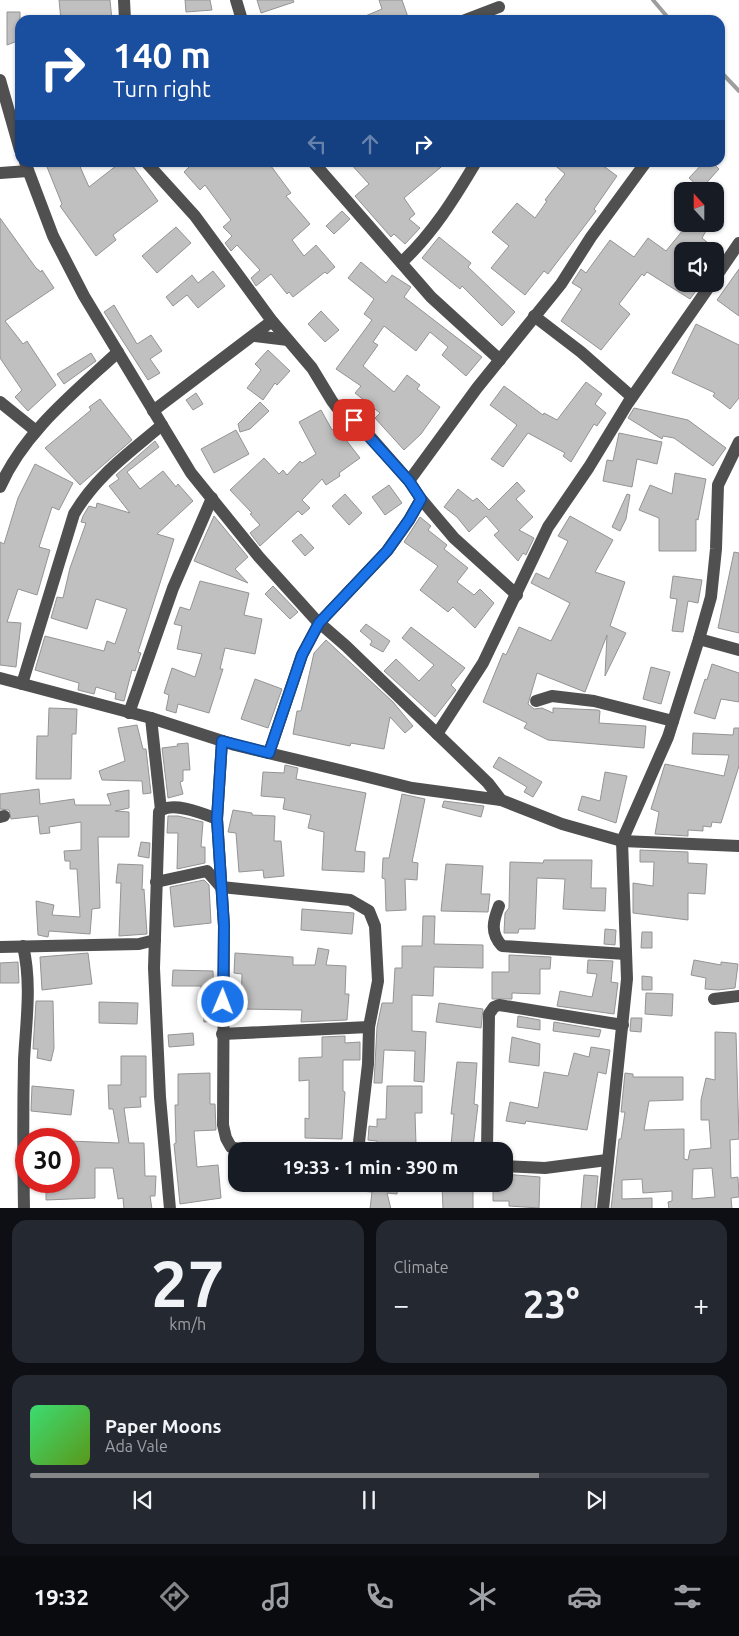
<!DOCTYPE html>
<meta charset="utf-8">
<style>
body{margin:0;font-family:Ubuntu,sans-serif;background:#242831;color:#f1f3f6;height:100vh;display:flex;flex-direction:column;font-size:19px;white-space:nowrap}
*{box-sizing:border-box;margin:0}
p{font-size:16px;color:#9ea1a6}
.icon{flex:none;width:28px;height:28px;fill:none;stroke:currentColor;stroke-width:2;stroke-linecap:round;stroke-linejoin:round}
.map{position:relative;height:1208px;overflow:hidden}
.panel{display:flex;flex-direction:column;gap:12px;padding:12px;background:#0d0f14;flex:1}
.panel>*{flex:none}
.hud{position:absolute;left:15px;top:15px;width:710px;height:152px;border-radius:15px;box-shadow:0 1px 4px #0004;background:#1a4fa0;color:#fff;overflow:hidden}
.needle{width:32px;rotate:339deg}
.tools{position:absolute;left:674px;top:182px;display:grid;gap:10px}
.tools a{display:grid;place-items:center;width:50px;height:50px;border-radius:10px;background:#171b24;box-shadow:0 1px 4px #0004;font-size:25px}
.speed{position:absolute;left:15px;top:1128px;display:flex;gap:10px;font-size:25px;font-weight:700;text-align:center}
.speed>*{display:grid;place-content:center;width:65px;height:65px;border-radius:50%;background:#171b24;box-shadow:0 1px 4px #0004;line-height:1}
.speed .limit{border:8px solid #d22;background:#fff;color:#111}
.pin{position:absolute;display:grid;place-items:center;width:42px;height:42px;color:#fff;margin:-21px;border-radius:10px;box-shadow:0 2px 8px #0006}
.me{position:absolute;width:55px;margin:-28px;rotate:1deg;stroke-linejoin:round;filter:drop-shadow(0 0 4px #0008)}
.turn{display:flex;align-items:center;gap:18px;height:105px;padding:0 15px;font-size:22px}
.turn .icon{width:65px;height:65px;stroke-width:2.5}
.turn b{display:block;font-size:35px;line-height:42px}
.lanes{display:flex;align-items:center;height:48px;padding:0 15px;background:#0003;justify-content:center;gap:25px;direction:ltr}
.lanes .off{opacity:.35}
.big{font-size:38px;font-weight:700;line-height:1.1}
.panel .widget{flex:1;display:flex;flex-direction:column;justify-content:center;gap:8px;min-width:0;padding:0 18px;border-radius:15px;background:#242831}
.panel .dial{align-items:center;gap:0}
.dial b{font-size:65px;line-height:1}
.song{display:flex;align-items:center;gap:15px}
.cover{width:60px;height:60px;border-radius:8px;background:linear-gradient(135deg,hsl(140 70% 55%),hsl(90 70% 35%))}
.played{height:5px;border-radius:2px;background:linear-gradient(90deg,#858687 75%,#363941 75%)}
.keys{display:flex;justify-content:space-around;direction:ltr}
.heat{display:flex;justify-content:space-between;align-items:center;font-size:28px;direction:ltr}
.panel .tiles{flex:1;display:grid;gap:12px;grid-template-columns:1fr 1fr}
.widget:last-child{grid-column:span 2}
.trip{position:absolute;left:228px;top:1142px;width:285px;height:50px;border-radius:15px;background:#171b24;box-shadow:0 1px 4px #0004;font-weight:700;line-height:50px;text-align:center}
.menu{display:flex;height:80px;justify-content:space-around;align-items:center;background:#090b0e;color:#9ea1a6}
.menu .icon{width:35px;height:35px}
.menu .selected{color:#858687}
.menu b{font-size:22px;color:#f1f3f6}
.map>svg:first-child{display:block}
</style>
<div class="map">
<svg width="739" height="1209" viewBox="0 0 739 1209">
<rect width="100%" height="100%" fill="#fff"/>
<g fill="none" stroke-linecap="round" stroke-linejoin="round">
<g stroke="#9e9e9e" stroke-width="4">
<path d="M653 0 670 20"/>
<path d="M720 71 739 91"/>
</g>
</g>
<g fill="#c0c0c0" stroke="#949494" fill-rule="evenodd">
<path d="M59 0H110L112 20H61Z"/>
<path d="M185 0H210L212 10 186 12Z"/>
<path d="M257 0H293L294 2 261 13Z"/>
<path d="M379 0H402L409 20H356L382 9Z"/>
<path d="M7 12H20V40L7 45Z"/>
<path d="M45 162H78L89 187 121 162H130L158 201 113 235 116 240 96 256 60 206 62 204Z"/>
<path d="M194 162H268L291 193 286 196 310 224 292 240 304 256 316 245 335 267 327 274 325 272 293 297 289 292 287 294 271 274 256 286 251 278 260 270 237 245 231 251 225 243 232 236 223 227 231 220 205 185 200 190 184 172Z"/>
<path d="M349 162H447L404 198 415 214 409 219 420 228 405 244 394 234 391 237 355 196 369 184Z"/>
<path d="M551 162H598L617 176 594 209 596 211 548 274 544 271 525 295 491 268 509 246 492 232 517 203 535 218 547 201 545 200 565 174Z"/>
<path d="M704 162H712L719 169 701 189 689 178Z"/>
<path d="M342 211 350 219 334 234 326 226Z"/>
<path d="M0 218 36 268 41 272 42 270 54 288 5 321 23 344 27 341 56 385 28 411 15 397 22 390 0 358Z"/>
<path d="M688 224H710L702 238 718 251H682V284H701L690 299 647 272 644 276 642 274 619 304 630 314 601 350 561 321 582 289 572 283 581 269 586 273 610 240 634 257 648 238 666 251Z"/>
<path d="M176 227 191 243 157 273 142 256Z"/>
<path d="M439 237 471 263 468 267 515 312 502 326 462 286 460 289 422 258Z"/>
<path d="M361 262 386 283 392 275 411 287 404 297 482 357 466 376 442 355 448 347 430 332 416 351 384 326 373 342 378 345 363 366 394 392 407 375 420 385 417 389 440 407 421 434 404 450 375 418 380 413 355 393 361 386 336 369 372 320 364 314 374 299 348 278Z"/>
<path d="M739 269V316L717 300Z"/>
<path d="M213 271 225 286 198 308 187 295 173 306 166 297 192 275 198 283Z"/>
<path d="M114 305 137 344 151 335 162 351 150 359 160 373 148 380 104 312Z"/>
<path d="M321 311 339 330 325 342 308 324Z"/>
<path d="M696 324 739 345V398L730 409 713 396 715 393 672 373Z"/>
<path d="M268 350 290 371 277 385 275 383 263 400 247 388 261 370 255 364Z"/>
<path d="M91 353 96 361 64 384 57 374Z"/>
<path d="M586 382 602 394 595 404 606 413 597 426 594 424 571 462 563 456 565 453 528 433 503 467 491 459 517 425 490 405 504 386 543 415 544 413 557 420Z"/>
<path d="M196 393 203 404 193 410 186 400Z"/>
<path d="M100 399 132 440 80 485 45 448 91 410 89 407Z"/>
<path d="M260 402 269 411 250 429 240 432 238 424Z"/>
<path d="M634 408 688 420 726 448 713 466 674 438 663 436 662 439 628 418Z"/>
<path d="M321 410 332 430 336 427 360 458 339 473 340 476 326 485 322 479 302 500 310 508 302 515 298 511 260 546 250 533 260 525 250 514 252 513 230 490 264 458 279 474 283 470 287 475 300 461 302 463 316 454 299 422Z"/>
<path d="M236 430 249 454 214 473 201 449Z"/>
<path d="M619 433 662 442 657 464 637 459 632 487 603 481 607 460 613 461Z"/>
<path d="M155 441 159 447 127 472 140 489 163 471 176 487 178 484 193 501 157 534 174 539 138 652 141 653 135 671 132 670 124 701 115 699 116 693 96 687 94 694 78 690 79 683 35 670 45 636 104 651 107 641 115 644 127 609 96 599 87 629 51 618 57 597 63 598 70 568 86 523 81 522 83 516 89 506 96 508 97 503 130 513 109 486 119 479 116 475Z"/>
<path d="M35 464 73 483 59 510 52 507 39 547 50 550 37 595 18 589 7 622 21 623 16 667 0 665V542L4 544 18 498Z"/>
<path d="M675 473 706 479 698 520 696 519V551H659V518L639 510 650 485 672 494Z"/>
<path d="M517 482 525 491 516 499 533 517 519 530 534 538 526 555 523 553 518 561 494 535 499 531 486 516 469 532 457 517 444 507 458 489 473 501 477 498 489 510Z"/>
<path d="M389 485 402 503 385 515 372 497Z"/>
<path d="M345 494 362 513 349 525 332 506Z"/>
<path d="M627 494 630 495 626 519 620 531 612 527Z"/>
<path d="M214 516 248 557 235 569 248 583 194 561Z"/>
<path d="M570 516 613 540 595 572 625 582 610 626 626 633 605 676 607 635 585 692 537 673 528 704 534 709 542 708 553 713V708L598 710 600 711 599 723 646 726 644 748 548 740 524 728 527 723 483 702 503 653 506 655 519 627 551 641 570 603 531 583 536 573 549 579 568 541 558 536Z"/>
<path d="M420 517 431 526 428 530 447 545 444 549 468 568 457 582 474 595 480 589 494 603 475 628 453 607 448 612 420 590 438 566 404 542Z"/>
<path d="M301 534 314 548 305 556 292 541Z"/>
<path d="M734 552 739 553V633L718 628Z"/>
<path d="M673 576 702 580 698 603 688 601 683 632 672 631 677 599 670 598Z"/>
<path d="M200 581 249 593 244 615 262 619 255 654 225 648 220 669H223L209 713 178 704 176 713 166 710 169 695 164 693 172 668 195 677 202 654 177 649 182 626 174 624 180 607 190 610Z"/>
<path d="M273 586 298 612 290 619 265 594Z"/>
<path d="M366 624 390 641 383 652 370 645 372 641 360 631Z"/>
<path d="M411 627 465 668 451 685 456 690 435 717 384 671 396 659 419 681 434 665 402 638Z"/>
<path d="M326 640 393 702 413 726 405 733 390 717 384 749 351 743 350 746 293 734 297 711H301L314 653Z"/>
<path d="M712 664 739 673V702L721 699 715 719 694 713 705 679 707 680Z"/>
<path d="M651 667 670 672 661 704 643 699Z"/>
<path d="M255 679 282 689 268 728 241 719Z"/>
<path d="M49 708 77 709 76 734H72L71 779H36L37 736H48Z"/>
<path d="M137 725 143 749H146L151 793 143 794 142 781 102 780 99 771 125 761 118 728Z"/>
<path d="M734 728H739V766L721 823 712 822 711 827 703 826V831L688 830V836L655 834 659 812 651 809 665 764 724 776 729 755 692 754 693 733 733 735Z"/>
<path d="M188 743 190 770H183V781L180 782 183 794 168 798 162 748 178 746 177 744Z"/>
<path d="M499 757 542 782 533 797 524 792 527 787 493 767Z"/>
<path d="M285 765 298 768 296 779 366 793 355 851 365 852 364 872 322 870 324 832 308 828 311 815 283 809 285 798 261 796 263 772 284 773Z"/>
<path d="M605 772 627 776 616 823 578 810 582 796 600 801Z"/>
<path d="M39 789 40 804 74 799 75 805H111L107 794 129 790V808L115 811 129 812V837H98L100 908 92 909 90 934 49 931 48 937 38 935 36 901 54 905 52 915 80 917 77 869H70V861H65L64 851 81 850V822L49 827 50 833 40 834 38 816 11 819 9 810 0 809V794Z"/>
<path d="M402 794 425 799 412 862 418 863 417 880 405 879 406 910 386 911 385 879 382 878 383 858H389Z"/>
<path d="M444 801 484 806 481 817 442 807Z"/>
<path d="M233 810 252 813V815L275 816 274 841H281L284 876 264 878 263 870 239 872 236 833 228 832Z"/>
<path d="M168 816H178L203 822 201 847H205V863L177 869 178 833H167Z"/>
<path d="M141 842 150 843 149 858 138 856Z"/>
<path d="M640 850 688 852V863L707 864 705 894 688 893V920L633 913V883L653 886 654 862H640Z"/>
<path d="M544 860H592L591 888H606L605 911 563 909 565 879 537 878 535 929H519L518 933H504L505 913 509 908 510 862 543 863Z"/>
<path d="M118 864 143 865 142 890 144 889 147 934 119 936 121 883H116Z"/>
<path d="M446 864 483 866 481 894H490L488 912 441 911Z"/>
<path d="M204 880 209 885 211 923 174 927 170 887Z"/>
<path d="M302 909 354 913 352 934 301 930Z"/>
<path d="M423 916H435L434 944 483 945V968L434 967 433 996 412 995V1031L426 1032 424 1082 414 1081 415 1051 384 1050 382 1083H374L377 1027 382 1003H393L395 968H402V946H422Z"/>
<path d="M605 929 616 930 615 945 604 944Z"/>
<path d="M642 932H652V948H641Z"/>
<path d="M318 948 329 950 326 965 346 966 345 994H349L347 1020 301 1022 302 1010 241 1009 242 974 234 973 235 953 293 957V965H315Z"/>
<path d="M88 953 92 984 42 990 40 957Z"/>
<path d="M509 955 551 957 550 969H540V994L512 993V999H492V972H509Z"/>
<path d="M588 960 613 961 611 982 618 983 614 1014 557 1006 560 991 592 997 597 974 587 973Z"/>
<path d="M694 960 721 965V962L738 964 735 988 718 990 705 989 706 978 691 975Z"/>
<path d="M18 962 19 983H0V963Z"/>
<path d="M173 970 213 971 215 1021 204 1022 201 986H172Z"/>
<path d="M642 976 652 977V990H642Z"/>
<path d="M646 993 673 994 672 1016 645 1014Z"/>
<path d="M36 1001H53L54 1048 51 1061 37 1058 38 1049H33Z"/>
<path d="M99 1002 138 1003 137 1024 99 1023Z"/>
<path d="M439 1003 483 1009 481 1028 436 1022Z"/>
<path d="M518 1016 540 1020V1030L517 1027Z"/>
<path d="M631 1018H642L641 1032 630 1031Z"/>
<path d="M554 1022 601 1030 599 1037 553 1031Z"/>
<path d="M715 1032 736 1033 739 1139 730 1140 731 1178 738 1177 739 1197 731 1198 732 1209H669L668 1202 672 1201V1191L643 1193 642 1179 622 1180V1199L652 1198V1209H611L619 1139H621L625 1112H621L625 1073 633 1074V1077H683V1100L649 1101 644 1130 684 1129V1159L688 1160 690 1150 711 1148 709 1120H701V1100L706 1078 715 1080ZM712 1168 715 1197 692 1199 693 1169Z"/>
<path d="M193 1033 194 1045 169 1047 168 1035Z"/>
<path d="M345 1036V1043L360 1042V1060H343V1091L345 1092 342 1139 305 1138V1118L309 1119V1080L299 1081V1058L322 1057V1037Z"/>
<path d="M512 1037 540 1044 539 1066 509 1062Z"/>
<path d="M591 1047 610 1050 606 1074 598 1072 587 1130 526 1121 525 1124 506 1121 510 1102 538 1108 544 1072 568 1076 574 1053 589 1057Z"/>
<path d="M121 1056H146V1097H140L141 1107 124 1108 129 1143H144L145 1176H156L155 1196H150L152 1209H124L123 1198 118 1199 113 1168H95V1198L46 1200V1181H69V1141L119 1143 113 1109H109L108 1085H121Z"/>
<path d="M457 1062 477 1063 474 1104 478 1105 473 1147 451 1145 454 1114H451Z"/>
<path d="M210 1073V1104H215L216 1130 194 1131 197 1167 218 1165 221 1198 180 1204 174 1144 176 1143 175 1105H178V1074Z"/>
<path d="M32 1086 74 1090 71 1115 31 1111Z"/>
<path d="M387 1086H422V1113H415L416 1145H377V1141L368 1140 369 1126 377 1127V1119H386Z"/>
<path d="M504 1174 540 1177 539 1208 509 1206V1201H493V1184H504Z"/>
<path d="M584 1175 598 1176 595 1209H581Z"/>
<path d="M361 1184H398L397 1194 387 1193 391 1209H370L372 1192 361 1191Z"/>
<path d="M442 1184H473V1209H443Z"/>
</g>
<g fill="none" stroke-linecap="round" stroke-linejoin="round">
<g stroke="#505050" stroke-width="12">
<path d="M124 0 125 20"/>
<path d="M236 0 242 20"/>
<path d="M465 20 499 7"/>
<path d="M0 80 20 150"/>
<path d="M25 162 53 236 84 296 191 473 259 557 316 620 346 646 488 783 501 800"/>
<path d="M146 162 195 216 272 321 312 368 332 401 341 413 359 424 409 481 421 499 454 538 517 595"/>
<path d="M313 162 431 297 500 360"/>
<path d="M0 173 28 171"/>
<path d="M402 262C433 233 454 199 476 162"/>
<path d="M715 278 739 243"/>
<path d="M534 316 581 352 632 397"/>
<path d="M255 336 288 340"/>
<path d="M0 402 36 431"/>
<path d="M153 411 272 321"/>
<path d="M409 481 477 388 561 284 591 237 646 162"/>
<path d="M0 487C24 432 75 392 118 352"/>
<path d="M699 639 739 650"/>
<path d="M0 678 151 718 235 745 356 774 412 788 501 800 562 824 622 841 739 846"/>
<path d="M22 684 74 514C96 476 130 452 162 425"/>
<path d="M536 701 552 696 594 701 673 721"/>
<path d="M129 713 173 588 212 498"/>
<path d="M151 718 161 810"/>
<path d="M437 734 483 663 548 527 589 467 628 403 711 284"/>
<path d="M269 753 302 655 319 623 387 551 409 520 421 499"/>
<path d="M0 817 4 816"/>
<path d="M217 819 224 926 223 1125 226 1138 231 1147 248 1151"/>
<path d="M156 882 207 871 221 887 350 900 369 911 375 926 378 981 369 1027 368 1064 358 1151"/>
<path d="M499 906C493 921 490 933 502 946L626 954"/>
<path d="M23 946C32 984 26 1022 24 1060 23 1110 23 1159 24 1209"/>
<path d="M0 947 139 944 155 940"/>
<path d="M714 999 739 996"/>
<path d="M222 1034 369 1027"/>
<path d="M487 1151 489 1014 494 1007 499 1005 623 1025"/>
<path d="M504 1166 545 1168 607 1160"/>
<path d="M170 1209 160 1097 154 968 159 812C171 800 204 814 217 819L222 741"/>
<path d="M603 1209 627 979 622 841 668 737 699 639 711 597 716 549 718 485 739 442"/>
</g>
</g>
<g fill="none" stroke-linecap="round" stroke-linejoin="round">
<g stroke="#114b97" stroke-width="12">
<path id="route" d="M223 1002 224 926 217 819 222 741 269 753 302 655 319 623 387 551 409 520 421 499 409 481 354 420"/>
</g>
<use href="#route" stroke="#1a73e8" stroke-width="9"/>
</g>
</svg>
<div class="tools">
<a><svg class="needle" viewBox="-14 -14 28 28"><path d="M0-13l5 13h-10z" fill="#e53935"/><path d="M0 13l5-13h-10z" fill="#9ea1a6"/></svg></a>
<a><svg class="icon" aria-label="sound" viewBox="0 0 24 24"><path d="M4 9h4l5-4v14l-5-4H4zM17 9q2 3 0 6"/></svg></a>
</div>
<div class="speed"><div class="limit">30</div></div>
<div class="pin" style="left:354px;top:420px;background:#d93025"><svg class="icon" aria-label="arrive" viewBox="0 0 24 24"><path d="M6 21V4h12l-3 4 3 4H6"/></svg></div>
<svg class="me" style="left:223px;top:1002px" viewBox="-20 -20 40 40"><circle r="17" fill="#1a73e8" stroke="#fff" stroke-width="3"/><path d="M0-11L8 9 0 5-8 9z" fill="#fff"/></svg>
<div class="trip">19:33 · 1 min · 390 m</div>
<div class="hud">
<div class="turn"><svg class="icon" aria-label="right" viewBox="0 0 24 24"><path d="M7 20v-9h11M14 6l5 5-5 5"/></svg><div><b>140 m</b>Turn right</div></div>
<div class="lanes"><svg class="icon off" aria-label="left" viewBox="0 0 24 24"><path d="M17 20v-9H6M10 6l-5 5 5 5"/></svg><svg class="icon off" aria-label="ahead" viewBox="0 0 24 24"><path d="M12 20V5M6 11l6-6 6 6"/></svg><svg class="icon" aria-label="right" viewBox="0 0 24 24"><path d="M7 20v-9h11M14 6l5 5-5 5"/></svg></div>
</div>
</div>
<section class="panel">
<div class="tiles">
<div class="widget dial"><b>27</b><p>km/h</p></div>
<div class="widget"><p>Climate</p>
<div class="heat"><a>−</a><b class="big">23°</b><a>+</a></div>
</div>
<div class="widget">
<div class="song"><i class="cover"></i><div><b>Paper Moons</b><p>Ada Vale</p></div></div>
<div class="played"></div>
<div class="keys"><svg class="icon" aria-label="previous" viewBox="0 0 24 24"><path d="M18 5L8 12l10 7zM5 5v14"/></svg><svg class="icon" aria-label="pause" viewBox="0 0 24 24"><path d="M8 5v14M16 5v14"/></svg><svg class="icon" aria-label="next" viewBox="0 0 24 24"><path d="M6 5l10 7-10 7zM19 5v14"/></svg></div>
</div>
</div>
</section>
<nav class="menu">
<b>19:32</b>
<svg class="icon selected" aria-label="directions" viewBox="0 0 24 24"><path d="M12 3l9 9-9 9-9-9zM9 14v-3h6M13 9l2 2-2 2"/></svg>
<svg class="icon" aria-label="music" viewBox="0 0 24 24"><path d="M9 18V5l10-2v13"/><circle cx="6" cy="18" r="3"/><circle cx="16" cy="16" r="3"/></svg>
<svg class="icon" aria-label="phone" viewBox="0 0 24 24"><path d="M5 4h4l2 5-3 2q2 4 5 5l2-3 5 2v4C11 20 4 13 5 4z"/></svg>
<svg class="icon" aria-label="climate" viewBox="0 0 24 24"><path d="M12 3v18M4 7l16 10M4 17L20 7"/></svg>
<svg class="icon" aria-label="car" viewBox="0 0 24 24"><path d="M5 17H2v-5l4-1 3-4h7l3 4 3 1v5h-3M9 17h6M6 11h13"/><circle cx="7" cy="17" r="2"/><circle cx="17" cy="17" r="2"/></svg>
<svg class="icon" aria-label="filters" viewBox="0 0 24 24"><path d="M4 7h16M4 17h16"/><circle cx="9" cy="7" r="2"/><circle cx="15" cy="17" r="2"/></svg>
</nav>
